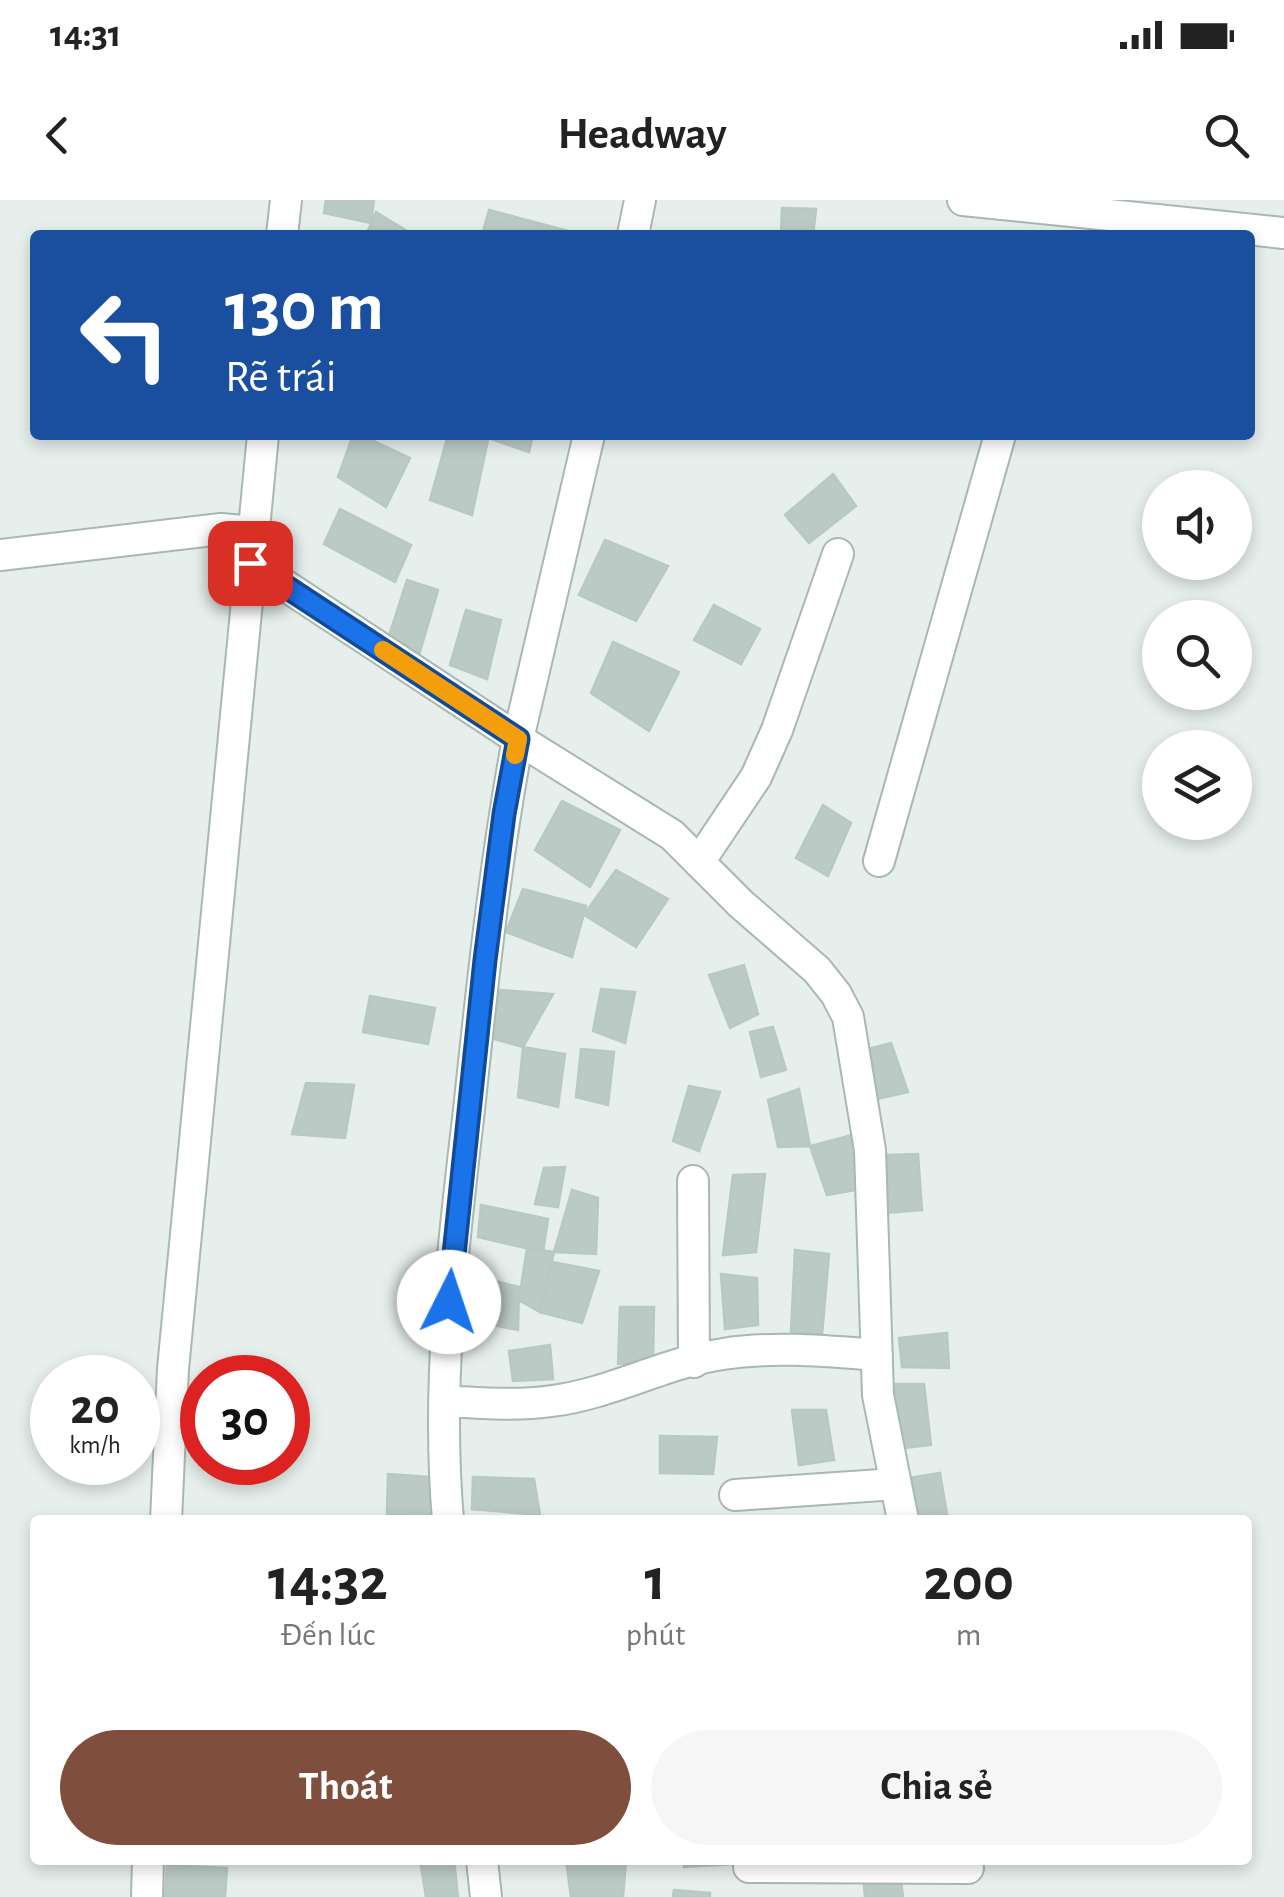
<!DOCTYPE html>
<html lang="vi">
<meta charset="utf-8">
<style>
body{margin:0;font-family:"Alegreya Sans",sans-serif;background:#f6f6f6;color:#222;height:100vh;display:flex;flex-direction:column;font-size:38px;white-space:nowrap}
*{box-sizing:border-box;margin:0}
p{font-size:32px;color:#767676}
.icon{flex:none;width:55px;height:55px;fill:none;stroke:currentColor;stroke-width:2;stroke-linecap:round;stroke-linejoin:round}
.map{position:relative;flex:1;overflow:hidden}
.details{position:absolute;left:30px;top:1315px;width:1222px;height:350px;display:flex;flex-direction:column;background:#fff;border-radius:10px;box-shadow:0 5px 15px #0003}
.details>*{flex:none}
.top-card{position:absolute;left:30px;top:30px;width:1225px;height:210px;border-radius:10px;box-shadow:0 5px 15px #0003;background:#1a4fa0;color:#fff;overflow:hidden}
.tools{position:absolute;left:1142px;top:270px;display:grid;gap:20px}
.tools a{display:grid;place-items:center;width:110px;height:110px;border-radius:50%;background:#fff;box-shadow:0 5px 15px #0003;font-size:50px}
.speed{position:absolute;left:30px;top:1155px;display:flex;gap:20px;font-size:50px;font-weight:700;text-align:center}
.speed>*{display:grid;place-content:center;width:130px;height:130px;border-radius:50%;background:#fff;box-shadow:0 5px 15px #0003;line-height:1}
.speed small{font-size:25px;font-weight:400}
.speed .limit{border:15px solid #d22;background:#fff;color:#111}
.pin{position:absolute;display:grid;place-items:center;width:85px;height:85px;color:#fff;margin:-42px;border-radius:20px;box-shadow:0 5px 15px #0006}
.me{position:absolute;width:110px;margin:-55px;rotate:4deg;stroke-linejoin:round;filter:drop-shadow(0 0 8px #0008)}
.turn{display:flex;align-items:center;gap:35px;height:210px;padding:0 30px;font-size:45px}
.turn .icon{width:130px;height:130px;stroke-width:2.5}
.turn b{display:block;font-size:70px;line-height:85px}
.eta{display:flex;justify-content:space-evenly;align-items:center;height:170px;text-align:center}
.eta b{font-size:60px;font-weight:600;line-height:70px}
.primary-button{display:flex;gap:20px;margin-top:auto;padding:20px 30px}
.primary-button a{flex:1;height:115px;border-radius:60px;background:#804e3d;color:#fff;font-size:40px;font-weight:600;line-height:115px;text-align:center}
.primary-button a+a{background:#f6f6f6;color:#222}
.status{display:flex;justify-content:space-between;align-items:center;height:70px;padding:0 50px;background:#fff;direction:ltr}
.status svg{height:28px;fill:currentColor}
header{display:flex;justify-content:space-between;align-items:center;height:130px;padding:0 30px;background:#fff;font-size:45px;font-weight:600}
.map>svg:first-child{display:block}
.building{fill:#bbcac4;stroke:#b8c9c2;stroke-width:2.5}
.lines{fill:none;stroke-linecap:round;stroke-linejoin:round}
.minor-casing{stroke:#a8b8b2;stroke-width:34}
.minor{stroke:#fff;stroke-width:30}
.route-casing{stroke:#114b97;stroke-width:25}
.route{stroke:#1a73e8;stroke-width:18}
.slow{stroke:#f59e0b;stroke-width:18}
</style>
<div class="status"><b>14:31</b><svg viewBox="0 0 49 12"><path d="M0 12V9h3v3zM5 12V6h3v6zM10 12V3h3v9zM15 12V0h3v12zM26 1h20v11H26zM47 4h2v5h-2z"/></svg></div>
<header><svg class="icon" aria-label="back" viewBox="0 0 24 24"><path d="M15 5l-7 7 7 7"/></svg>Headway<svg class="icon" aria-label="search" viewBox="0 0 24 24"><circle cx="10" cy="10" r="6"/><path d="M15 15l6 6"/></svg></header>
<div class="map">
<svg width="1284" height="1697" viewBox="0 0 1284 1697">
<rect width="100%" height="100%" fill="#e6efeb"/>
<path class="building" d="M326 0H374L371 23 324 13Z
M782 8 816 9 813 35H781Z
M489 10 583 35H482Z
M376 12 412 34 411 35H366Z
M353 235H361L410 258 386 307 338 277Z
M448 235H489L472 315 430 300Z
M489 235H533L529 252 488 238Z
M833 274 856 306 809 343 785 315Z
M340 309 411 345 395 382 324 344Z
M605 340 668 366 636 421 579 395Z
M407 380 438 390 419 455 387 442Z
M714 405 760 429 741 464 694 440Z
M466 410 501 420 487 479 450 465Z
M613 442 679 472 649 531 591 493Z
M562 601 620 630 590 687 535 650Z
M823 605 851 623 828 676 796 658Z
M616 670 668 699 636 747 584 715Z
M523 689 586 706 572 757 506 732Z
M744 765 758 814 730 828 709 775Z
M601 789 635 792 625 843 593 831Z
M500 790 553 794 523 847 487 837Z
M370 796 435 808 428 844 363 832Z
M773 827 786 870 761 877 750 832Z
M891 843 908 892 877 899 865 850Z
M523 847 565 854 558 907 518 897Z
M581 849 614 852 608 905 576 897Z
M306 883 354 885 345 938 292 934Z
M689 886 720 892 699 951 673 941Z
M799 889 810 946 778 947 768 900Z
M856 934 866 988 827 995 810 946Z
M918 954 922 1010 886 1013 888 955Z
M565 967 558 1007 535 1004 544 968Z
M765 974 756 1052 723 1055 733 975Z
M572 990 598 998 596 1054 554 1052Z
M481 1005 548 1019 543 1052 478 1037Z
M527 1048 554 1052 540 1112 519 1100Z
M795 1050 829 1054 822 1135 791 1132Z
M552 1062 599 1071 582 1123 540 1112Z
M467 1074 519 1087 518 1130 468 1120Z
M721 1074 757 1078 758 1125 725 1129Z
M620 1107H654L653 1163 618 1164Z
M947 1133 949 1168 902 1167 899 1138Z
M550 1145 553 1179 513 1181 509 1151Z
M888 1184H924L931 1245 895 1249Z
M792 1210H826L834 1260 799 1265Z
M660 1236 717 1237 713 1274 660 1273Z
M940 1273 948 1320H913L903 1279Z
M388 1274 442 1278V1319L387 1314Z
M473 1277 534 1279 540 1315 472 1309Z
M420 1660H454L458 1697H426Z
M566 1660H626L623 1697H571Z
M683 1660H733V1664L684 1667Z
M167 1665 227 1668 225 1697H165Z
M901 1681 903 1697H865L864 1685Z
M674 1690 710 1693V1697H673Z"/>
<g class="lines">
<defs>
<path id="minor" d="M963 0 1284 33
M282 35 286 0
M633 35 640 0
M0 355 221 329 254 332
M251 363 518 539 589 235
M879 661 1000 235
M699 662 756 577 777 530 838 354
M693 981 694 1162
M444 1201C479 1203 516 1206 552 1201 610 1194 666 1162 723 1154 774 1146 825 1151 877 1155
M735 1295 896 1284
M166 1320 173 1169 263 235
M448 1320C436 1183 453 1046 469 910 482 786 495 662 518 539L672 635 741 704 817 770 836 794 848 817 870 950 878 1195 903 1320
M482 1660 486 1697
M749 1667 968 1668
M147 1697 148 1660"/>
</defs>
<use href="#minor" class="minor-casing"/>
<use href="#minor" class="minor"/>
</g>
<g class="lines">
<defs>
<path id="route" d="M250 363 518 539 504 614 485 760 449 1102"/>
</defs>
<use href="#route" class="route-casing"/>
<use href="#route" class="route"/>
<path class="slow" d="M383 450 518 539 515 555"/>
</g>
</svg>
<div class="tools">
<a><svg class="icon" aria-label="sound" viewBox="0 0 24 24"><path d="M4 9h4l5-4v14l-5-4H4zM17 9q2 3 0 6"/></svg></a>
<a><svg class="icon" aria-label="search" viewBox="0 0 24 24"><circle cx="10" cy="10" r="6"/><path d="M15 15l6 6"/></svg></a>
<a><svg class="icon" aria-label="layers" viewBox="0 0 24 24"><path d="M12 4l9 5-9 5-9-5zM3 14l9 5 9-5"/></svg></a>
</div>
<div class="speed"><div>20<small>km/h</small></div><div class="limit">30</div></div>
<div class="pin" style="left:250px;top:363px;background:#d93025"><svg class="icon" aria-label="arrive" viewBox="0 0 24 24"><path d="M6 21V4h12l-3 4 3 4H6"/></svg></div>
<svg class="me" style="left:449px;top:1102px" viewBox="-20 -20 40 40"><circle r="19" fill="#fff"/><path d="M0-13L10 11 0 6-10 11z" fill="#1a73e8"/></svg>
<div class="top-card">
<div class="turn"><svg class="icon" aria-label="left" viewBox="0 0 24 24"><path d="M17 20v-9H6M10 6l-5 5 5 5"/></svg><div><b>130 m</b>Rẽ trái</div></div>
</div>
<section class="details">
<div class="eta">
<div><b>14:32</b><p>Đến lúc</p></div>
<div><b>1</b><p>phút</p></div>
<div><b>200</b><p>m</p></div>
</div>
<div class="primary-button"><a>Thoát</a><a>Chia sẻ</a></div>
</section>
</div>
